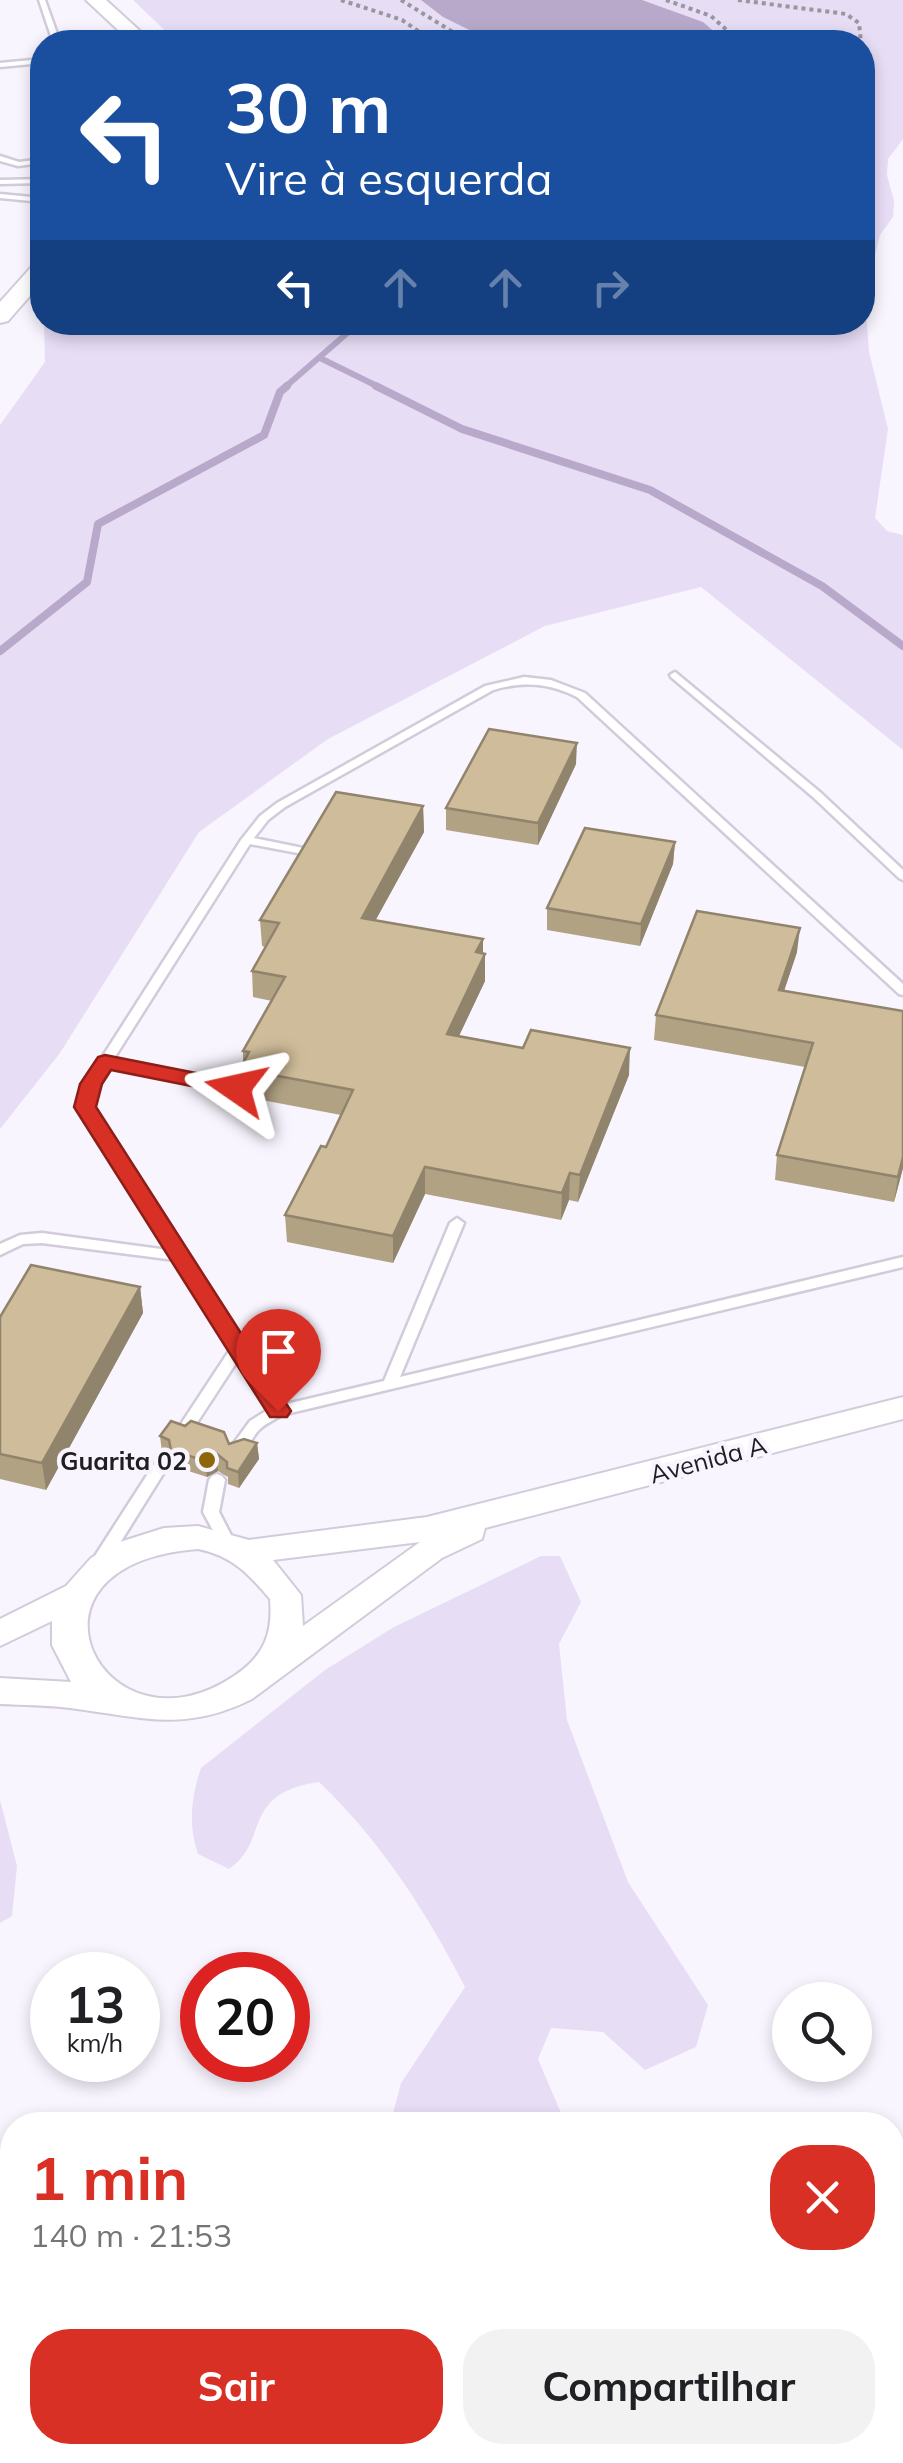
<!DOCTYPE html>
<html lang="pt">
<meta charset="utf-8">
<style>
body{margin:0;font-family:Mulish,sans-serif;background:#f2f2f2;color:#202124;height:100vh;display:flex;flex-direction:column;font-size:38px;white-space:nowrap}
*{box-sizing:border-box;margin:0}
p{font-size:32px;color:#757577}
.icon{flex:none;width:55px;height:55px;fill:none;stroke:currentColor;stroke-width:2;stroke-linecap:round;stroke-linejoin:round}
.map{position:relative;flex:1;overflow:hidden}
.side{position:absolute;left:0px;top:2112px;width:905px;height:352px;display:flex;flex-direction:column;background:#fff;border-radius:40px 40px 0 0;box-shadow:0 5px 15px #0003}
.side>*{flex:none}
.top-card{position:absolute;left:30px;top:30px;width:845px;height:305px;border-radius:40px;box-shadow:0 5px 15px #0003;background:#1a4fa0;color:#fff;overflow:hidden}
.controls{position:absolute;left:772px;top:1982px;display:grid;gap:20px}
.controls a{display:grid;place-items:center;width:100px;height:100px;border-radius:50%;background:#fff;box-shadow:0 5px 15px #0003;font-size:50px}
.speed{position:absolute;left:30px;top:1952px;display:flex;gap:20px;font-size:50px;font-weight:700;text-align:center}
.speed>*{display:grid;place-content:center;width:130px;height:130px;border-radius:50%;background:#fff;box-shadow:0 5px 15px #0003;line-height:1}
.speed small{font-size:25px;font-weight:400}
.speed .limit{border:15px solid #d22;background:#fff;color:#111}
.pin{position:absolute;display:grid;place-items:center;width:85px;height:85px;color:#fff;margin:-102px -42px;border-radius:50% 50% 50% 0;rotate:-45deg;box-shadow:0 0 10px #0007}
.pin .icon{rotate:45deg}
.me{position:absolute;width:110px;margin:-55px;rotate:281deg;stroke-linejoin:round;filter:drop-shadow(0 0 8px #0008)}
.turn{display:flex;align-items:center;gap:35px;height:210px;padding:0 30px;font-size:45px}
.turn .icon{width:130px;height:130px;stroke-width:2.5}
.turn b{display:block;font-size:70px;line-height:85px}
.lanes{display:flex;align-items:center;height:95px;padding:0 30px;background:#0003;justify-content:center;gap:50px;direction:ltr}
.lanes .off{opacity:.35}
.round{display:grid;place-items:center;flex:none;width:105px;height:105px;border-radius:40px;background:#f2f2f2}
.overview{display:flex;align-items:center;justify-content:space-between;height:170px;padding:0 30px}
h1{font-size:60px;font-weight:700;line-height:75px;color:#d93025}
.primary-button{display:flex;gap:20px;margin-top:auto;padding:20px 30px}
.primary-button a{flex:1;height:115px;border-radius:40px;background:#d93025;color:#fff;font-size:40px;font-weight:700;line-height:115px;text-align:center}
.primary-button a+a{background:#f2f2f2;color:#202124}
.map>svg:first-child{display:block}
.green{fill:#e7ddf5}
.water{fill:#b8a9cb}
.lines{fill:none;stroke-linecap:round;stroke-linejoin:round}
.stream-far1{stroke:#b8a9cb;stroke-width:6}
.stream{stroke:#b8a9cb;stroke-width:8}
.lane-casing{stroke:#d2cbda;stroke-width:5}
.street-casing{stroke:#d2cbda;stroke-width:4}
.secondary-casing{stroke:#d2cbda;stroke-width:4}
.path{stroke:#9a969f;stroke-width:4;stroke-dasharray:4 4;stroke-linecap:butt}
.lane{fill:#fff;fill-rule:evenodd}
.street{fill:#fff;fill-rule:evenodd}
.secondary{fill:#fff;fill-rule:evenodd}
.wall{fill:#b2a284}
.shaded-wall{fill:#91846c}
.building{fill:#cfbc9a;stroke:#91846c;stroke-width:2.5}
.route{fill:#d93025;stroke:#8d1f18;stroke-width:2.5}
.poi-dot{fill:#8d6609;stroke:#f9f5ff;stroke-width:4}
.labels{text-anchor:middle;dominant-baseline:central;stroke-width:9;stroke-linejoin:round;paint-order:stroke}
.street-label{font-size:25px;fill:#201d23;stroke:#f9f5ff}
.poi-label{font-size:25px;font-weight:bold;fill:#201d23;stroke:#f9f5ff;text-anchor:end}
</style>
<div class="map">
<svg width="903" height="2463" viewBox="0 0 903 2463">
<rect width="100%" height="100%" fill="#f9f5ff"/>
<path class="green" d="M133 0H903V139L888 159 887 175 894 201 893 217 880 235 865 296 869 352 888 429 875 518 887 531 903 535V750L701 587 545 626 328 739 199 832 60 1053 0 1129V425L45 362 44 323 862 322V42H177Z
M541 1556H560L581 1602 559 1644 567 1720 628 1882 708 2005 696 2047 645 2070 603 2032 551 2028 538 2059 566 2125H390L401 2083 465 1987C427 1913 380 1840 319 1782 239 1794 271 1840 229 1869L198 1854C188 1825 191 1797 201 1768L325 1670 394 1627Z
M0 1800 17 1866 12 1916 0 1923Z"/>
<path class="water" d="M421 0H642L703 22 726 42H494L443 17Z"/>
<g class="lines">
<path class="stream-far1" d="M320 358 381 388
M284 388 360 322"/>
<path class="stream" d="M376 386 462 429 650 490 822 586 903 646
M0 651 87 582 98 524 264 435 280 392 287 386"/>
<defs>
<path id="lane" d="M39 0H45L60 42H53Z
M42 59V63L0 67V63Z
M0 156 19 162 42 159V163L18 166 0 161Z
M42 179V183L0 184V180Z
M0 194 42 198V202L0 198Z
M675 672 821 793 903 870V880L899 878 813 797 671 677 670 675Z
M524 677 551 680 585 693 903 984V995L899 994 577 697C549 683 523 681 493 690L285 807 268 820 254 838 308 849 314 852 308 855 250 844 113 1060 236 1084 242 1088 236 1092 108 1067 97 1084 92 1107 184 1252 187 1253 188 1258 282 1405 384 1381 450 1223 457 1218 464 1223 400 1377 903 1257V1267L282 1415C276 1419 266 1423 260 1429 248 1440 249 1456 231 1455L229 1451 231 1447 250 1421 269 1409 238 1360 187 1438H177L175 1434 177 1430 231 1348 175 1260 42 1243 23 1244 0 1255V1244L20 1235 42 1233 168 1250 78 1107 85 1084 241 840 260 816 277 803 485 686Z
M163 1456 168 1458 171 1462 168 1466 105 1567 99 1569 93 1567 91 1563 93 1559 158 1458Z
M217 1474 222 1476 225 1480 219 1512 235 1543 232 1547H222L203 1512 209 1480 212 1476Z"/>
<path id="street" d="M903 1397V1419L485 1528 482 1539 442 1558 252 1699C184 1733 141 1717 70 1708 47 1705 23 1705 0 1704V1678L71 1682 52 1645V1621L0 1646V1619L66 1586 91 1558 120 1542 164 1528 198 1526 249 1540 427 1517ZM420 1542 303 1626 301 1595 273 1560ZM198 1549C232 1556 248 1573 270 1599 273 1634 264 1656 234 1676 104 1764 0 1564 198 1549Z"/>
<path id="secondary" d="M86 0H106L152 42H131Z
M42 262V282L8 321 0 323V302L34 264Z"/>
</defs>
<use href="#lane" class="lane-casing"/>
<use href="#street" class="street-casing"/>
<use href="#secondary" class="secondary-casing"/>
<path class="path" d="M341 0 402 20 434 42
M401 0 469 42
M666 0 711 16 740 42
M738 0 846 14 859 23 861 42"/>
<use href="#lane" class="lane"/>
<use href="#street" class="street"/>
<use href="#secondary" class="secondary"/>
</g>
<path class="wall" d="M576 764 538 845 446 830V808Z
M423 806 424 832 375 921 483 954 485 981 459 1036 629 1075 578 1202 569 1200 561 1220 425 1194 393 1263 287 1242 285 1215 326 1147 341 1115 241 1096 240 1069 243 1063V1051L272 1001 253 997 252 971 265 947 262 946 260 920Z
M675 842 673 864 640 946 547 930V908Z
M797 952 784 991 903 1011V1168L894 1202 775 1180 777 1155 805 1067 654 1040 656 1015Z
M140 1287 143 1313 46 1490 0 1479V1317Z
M185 1426 229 1444 257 1443 259 1459 239 1488 228 1484V1477L218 1471 207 1477 173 1466 171 1456 162 1453 160 1436Z"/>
<path class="shaded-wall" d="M577 743 576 764 538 845V823Z
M423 806 424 832 362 945V918Z
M675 842 673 864 640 946 641 924Z
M800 928 797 952 776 1015 779 990Z
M483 939V960L485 954V981L447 1061V1034L476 952Z
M630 1048 629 1075 578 1202 580 1175Z
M903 1157V1168L894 1202 898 1177Z
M425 1167V1194L393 1263V1236Z
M570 1173 569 1200 561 1220 562 1193Z
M140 1287 143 1313 46 1490 42 1463Z
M257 1443 259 1459 239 1488 238 1472Z
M217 1454 218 1471 207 1477 205 1461Z"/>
<path class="building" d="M489 729 577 743 538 823 446 808Z
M336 792 423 806 362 918 483 939 476 952 485 954 447 1034 523 1048 531 1030 630 1048 580 1175 570 1173 562 1193 425 1167 393 1236 285 1215 321 1146 326 1147 353 1090 240 1069 249 1052 243 1051 285 977 252 971 279 923 260 920Z
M585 828 675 842 641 924 547 908Z
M697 911 800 928 779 990 903 1011V1157L898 1177 777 1155 813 1043 656 1015Z
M31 1265 140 1287 42 1463 0 1454V1317Z
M171 1421 185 1426 191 1421 224 1432 229 1444 244 1439 257 1443 238 1472 227 1468V1462L217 1454 205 1461 171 1450 169 1440 160 1436Z"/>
<path class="route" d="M105 1055 236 1081 247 1088 236 1095 111 1070 102 1084 96 1107 287 1405 291 1411 287 1417H270L74 1107 80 1084 98 1057Z"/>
<circle class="poi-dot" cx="207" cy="1460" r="10"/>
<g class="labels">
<g class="street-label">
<text transform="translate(708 1459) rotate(-15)">Avenida A</text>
</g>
<g class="poi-label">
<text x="187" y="1460">Guarita 02</text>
</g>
</g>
</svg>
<div class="controls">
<a><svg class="icon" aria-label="search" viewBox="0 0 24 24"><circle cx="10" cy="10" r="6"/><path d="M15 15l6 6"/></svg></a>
</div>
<div class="speed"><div>13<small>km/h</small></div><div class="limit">20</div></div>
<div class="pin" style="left:278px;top:1411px;background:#d93025"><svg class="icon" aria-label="arrive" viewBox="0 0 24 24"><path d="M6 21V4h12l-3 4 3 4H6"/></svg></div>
<svg class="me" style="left:236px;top:1088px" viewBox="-20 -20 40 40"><path d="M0-17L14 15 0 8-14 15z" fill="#d93025" stroke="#fff" stroke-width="4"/></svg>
<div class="top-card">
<div class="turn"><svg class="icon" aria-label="left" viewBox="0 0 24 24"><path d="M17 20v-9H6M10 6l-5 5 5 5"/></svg><div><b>30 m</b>Vire à esquerda</div></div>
<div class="lanes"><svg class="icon" aria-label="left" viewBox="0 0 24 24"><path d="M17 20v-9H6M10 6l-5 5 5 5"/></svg><svg class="icon off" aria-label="ahead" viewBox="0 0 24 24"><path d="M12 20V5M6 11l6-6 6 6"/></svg><svg class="icon off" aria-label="ahead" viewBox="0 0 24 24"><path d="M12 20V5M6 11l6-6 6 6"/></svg><svg class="icon off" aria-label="right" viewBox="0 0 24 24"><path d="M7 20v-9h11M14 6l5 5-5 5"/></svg></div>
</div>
<section class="side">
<div class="overview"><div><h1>1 min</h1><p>140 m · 21:53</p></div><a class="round" style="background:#d93025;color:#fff"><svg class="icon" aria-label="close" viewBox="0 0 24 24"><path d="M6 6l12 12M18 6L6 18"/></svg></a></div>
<div class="primary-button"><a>Sair</a><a>Compartilhar</a></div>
</section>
</div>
